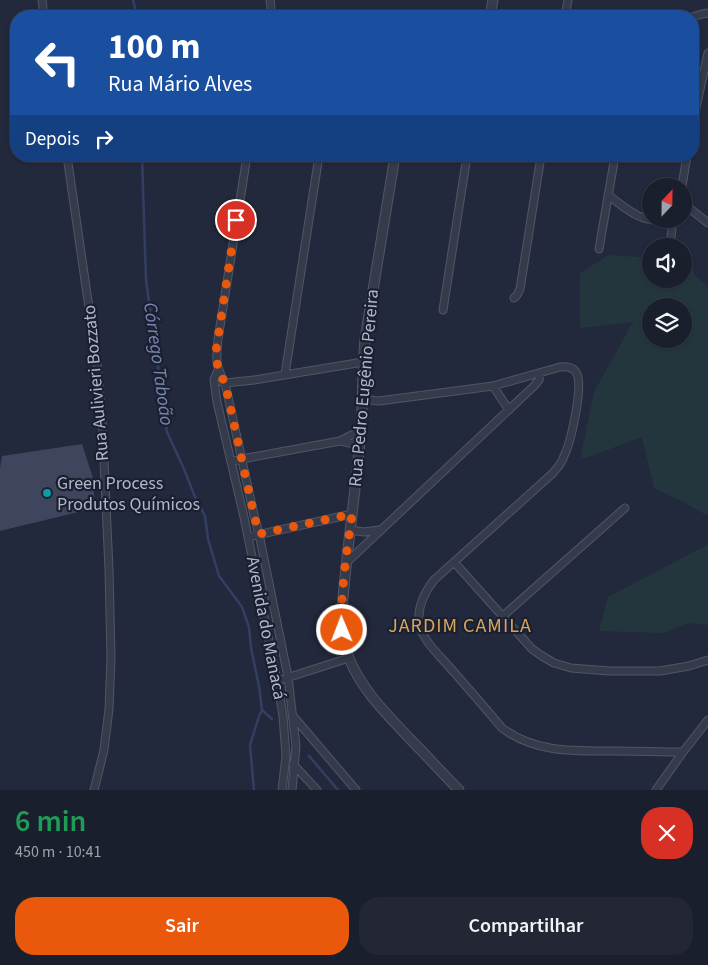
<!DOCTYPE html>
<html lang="pt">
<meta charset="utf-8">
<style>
body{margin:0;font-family:"Source Sans 3",sans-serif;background:#232735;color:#f1f3f6;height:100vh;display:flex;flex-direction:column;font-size:19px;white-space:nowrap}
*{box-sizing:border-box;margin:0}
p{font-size:16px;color:#9fa2aa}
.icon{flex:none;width:28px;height:28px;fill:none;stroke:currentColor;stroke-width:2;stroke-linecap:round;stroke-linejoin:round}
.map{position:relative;height:790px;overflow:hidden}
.side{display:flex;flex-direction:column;background:#1a1f2d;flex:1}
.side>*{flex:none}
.guide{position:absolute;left:10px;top:10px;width:689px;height:152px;border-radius:20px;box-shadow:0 1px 4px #0004,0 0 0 1px #383d49;background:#1a4fa0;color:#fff;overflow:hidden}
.needle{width:32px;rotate:22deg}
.fabs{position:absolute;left:642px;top:178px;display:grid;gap:10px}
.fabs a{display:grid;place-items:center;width:50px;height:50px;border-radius:50%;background:#1a1f2d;box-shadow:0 1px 4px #0004,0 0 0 1px #383d49;font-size:25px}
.pin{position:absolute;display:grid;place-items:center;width:42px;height:42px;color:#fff;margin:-21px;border:2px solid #fff;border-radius:50%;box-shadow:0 1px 5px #0007}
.me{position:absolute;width:55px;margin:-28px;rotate:359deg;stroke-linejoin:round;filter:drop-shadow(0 0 4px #0008)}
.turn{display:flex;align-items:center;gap:18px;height:105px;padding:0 15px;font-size:22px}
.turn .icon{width:65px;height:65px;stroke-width:2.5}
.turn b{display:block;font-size:35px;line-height:42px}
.then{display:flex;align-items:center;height:48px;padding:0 15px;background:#0003;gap:10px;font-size:19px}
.round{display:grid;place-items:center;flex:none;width:52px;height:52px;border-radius:20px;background:#232735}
.headline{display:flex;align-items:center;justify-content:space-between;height:85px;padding:0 15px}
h1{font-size:30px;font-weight:600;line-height:38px;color:#1e9e55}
.cta{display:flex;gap:10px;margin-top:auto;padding:10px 15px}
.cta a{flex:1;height:58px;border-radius:20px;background:#ea580c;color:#fff;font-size:20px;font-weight:600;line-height:58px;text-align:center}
.cta a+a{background:#232735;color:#f1f3f6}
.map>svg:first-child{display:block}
.green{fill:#24363d;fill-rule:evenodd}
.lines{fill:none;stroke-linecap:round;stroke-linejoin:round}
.stream{stroke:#333f62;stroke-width:2.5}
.building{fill:#3e455c}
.minor-casing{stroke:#515667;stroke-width:9}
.tertiary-casing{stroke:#515667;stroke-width:11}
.minor{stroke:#363b4c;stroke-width:7}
.tertiary{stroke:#363b4c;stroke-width:9}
.route{stroke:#ea580c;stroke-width:9;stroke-dasharray:0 16.2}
.culture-dot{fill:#0f9aa8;stroke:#1b2031;stroke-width:2}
.labels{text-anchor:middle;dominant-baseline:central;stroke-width:4.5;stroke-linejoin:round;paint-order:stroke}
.street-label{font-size:18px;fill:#b1b6c8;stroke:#1b2031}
.poi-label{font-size:18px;fill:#b1b6c8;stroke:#1b2031;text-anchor:start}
.water-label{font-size:19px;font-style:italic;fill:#7887b1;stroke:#1b2031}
.quarter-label{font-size:20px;letter-spacing:1px;fill:#d7a65d;stroke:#1b2031}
</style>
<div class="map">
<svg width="708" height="790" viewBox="0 0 708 790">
<rect width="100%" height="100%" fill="#22293c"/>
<path class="green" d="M609 255 651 258V279H684V261L691 262 695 276 708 287V516L685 503 654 488 642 437 580 460 594 392 633 322 580 328V273ZM651 306H684V339H651Z
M708 542V625L687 623 664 633 599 631 608 597 707 545Z"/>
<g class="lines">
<path class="stream" d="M133 0 137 16
M142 156 146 280 167 432 184 469 195 497 205 516 208 539 219 576 242 607 249 627 251 648 259 686 262 710 259 716 250 745 254 790
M262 710 272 719
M309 756 338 790"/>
</g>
<path class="building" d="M82 444 93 478 95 508 0 531V468L2 456Z"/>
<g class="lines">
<defs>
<path id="minor" d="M42 0 44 16
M270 0 271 7 270 16
M565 16 568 0
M692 17 702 14 708 13
M692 126 708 53
M67 156 97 363 102 418 109 569 111 658 109 709 104 750 94 790
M247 156 218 339C216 359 215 365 225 383L254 515 259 534 288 677 296 746 292 790
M682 186 687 156
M608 195C624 207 643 225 665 219
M684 204 708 223
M670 246 673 219
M599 249 615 156
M514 298 517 295 520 289 541 156
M443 310 467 156
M218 370 214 380 217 402 244 517 278 685 283 716 286 756 282 790
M285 374 319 156
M222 382 225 383 254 380 363 362
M493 386 509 410
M363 399 379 401 493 386 560 367C567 366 574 367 577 374 583 388 571 442 564 456 562 463 558 467 553 473L434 580C424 593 416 610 420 627 425 643 441 657 452 670 469 689 485 708 502 728 535 753 574 751 614 751 637 751 660 752 683 752
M340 441 359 445
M231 461 340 441 361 430
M350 530 364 532 379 530
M248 537 352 514
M454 562 532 649 542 656 554 663 571 668 609 671H660L689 666 708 660
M346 563 534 386 539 380 540 373
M503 616 625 508
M277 681 349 658
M293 716 356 790
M293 764 317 790
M656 790 683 752 708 720"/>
<path id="tertiary" d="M490 16 493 0
M395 156 365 339C362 370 363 400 361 431 356 487 348 542 343 598 341 618 342 639 349 658 362 691 388 715 411 740 427 756 443 774 459 790"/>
</defs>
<use href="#minor" class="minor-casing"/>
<use href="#tertiary" class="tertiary-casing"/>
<use href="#minor" class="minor"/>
<use href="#tertiary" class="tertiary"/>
</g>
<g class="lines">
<path class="route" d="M236 220 216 351 218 370 225 383 254 515 259 534 352 514C347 552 340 592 342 630"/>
</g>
<circle class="culture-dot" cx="47" cy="493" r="5"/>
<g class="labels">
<g class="street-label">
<text transform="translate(96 383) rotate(-95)">Rua Aulivieri Bozzato</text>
<text transform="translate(364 388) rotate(-85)">Rua Pedro Eugênio Pereira</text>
<text transform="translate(266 628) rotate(79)">Avenida do Manacá</text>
</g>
<g class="poi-label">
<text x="57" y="483">Green Process<tspan x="57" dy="21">Produtos Químicos</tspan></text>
</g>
<g class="water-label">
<text transform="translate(158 364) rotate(82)">Córrego Taboão</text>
</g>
<g class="quarter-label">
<text x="460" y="626">JARDIM CAMILA</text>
</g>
</g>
</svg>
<div class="fabs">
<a><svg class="needle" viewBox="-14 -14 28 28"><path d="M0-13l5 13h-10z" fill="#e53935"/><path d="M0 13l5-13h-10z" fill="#9fa2aa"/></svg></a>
<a><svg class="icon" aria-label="sound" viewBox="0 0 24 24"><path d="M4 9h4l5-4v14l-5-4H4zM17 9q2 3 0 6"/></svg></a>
<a><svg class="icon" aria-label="layers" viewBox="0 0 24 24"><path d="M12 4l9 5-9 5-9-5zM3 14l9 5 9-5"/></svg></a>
</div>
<div class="pin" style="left:236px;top:220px;background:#d93025"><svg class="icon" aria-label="arrive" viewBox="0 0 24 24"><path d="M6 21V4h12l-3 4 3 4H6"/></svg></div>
<svg class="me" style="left:342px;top:630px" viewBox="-20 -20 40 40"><circle r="17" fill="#ea580c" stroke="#fff" stroke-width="3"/><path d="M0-11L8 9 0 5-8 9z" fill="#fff"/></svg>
<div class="guide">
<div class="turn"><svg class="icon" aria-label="left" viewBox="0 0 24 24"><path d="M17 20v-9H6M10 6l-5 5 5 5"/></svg><div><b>100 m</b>Rua Mário Alves</div></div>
<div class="then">Depois<svg class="icon" aria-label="right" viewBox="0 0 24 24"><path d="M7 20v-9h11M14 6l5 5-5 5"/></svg></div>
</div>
</div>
<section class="side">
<div class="headline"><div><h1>6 min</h1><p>450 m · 10:41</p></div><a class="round" style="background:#d93025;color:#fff"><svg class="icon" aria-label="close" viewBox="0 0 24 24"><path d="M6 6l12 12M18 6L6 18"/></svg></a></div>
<div class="cta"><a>Sair</a><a>Compartilhar</a></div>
</section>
